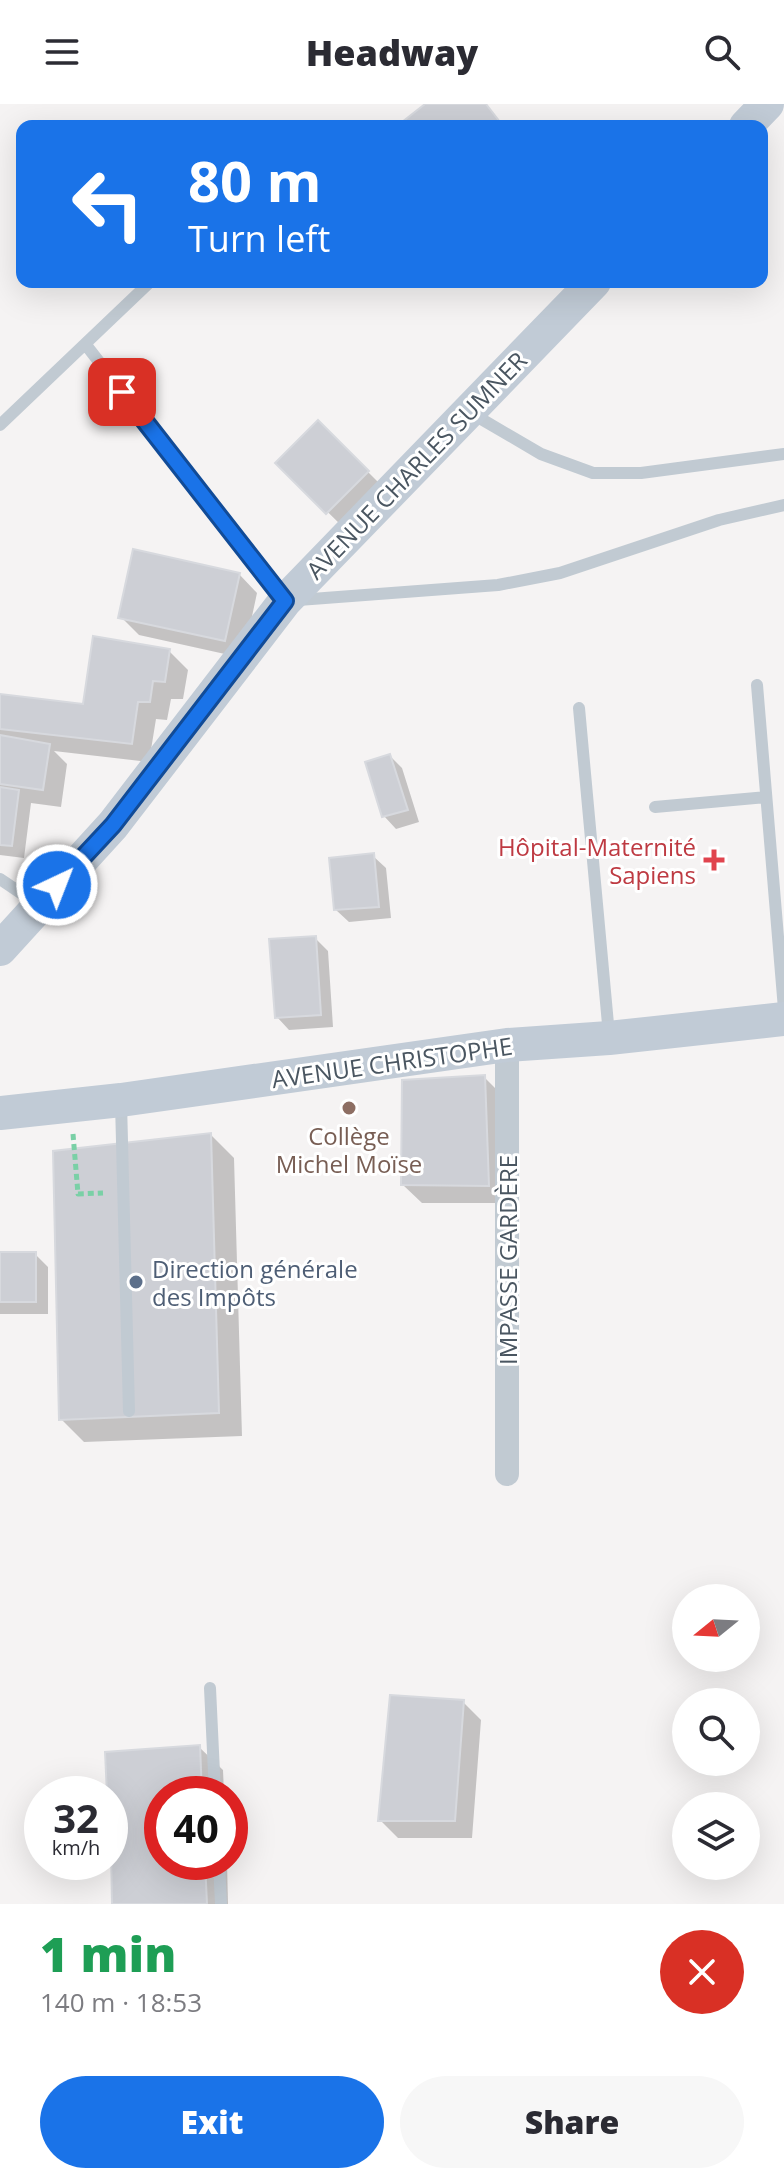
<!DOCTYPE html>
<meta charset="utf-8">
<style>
body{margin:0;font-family:"Open Sans",sans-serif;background:#f7f7f7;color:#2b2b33;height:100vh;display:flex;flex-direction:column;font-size:30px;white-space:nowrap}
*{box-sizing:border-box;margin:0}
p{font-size:26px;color:#7c7c81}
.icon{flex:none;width:44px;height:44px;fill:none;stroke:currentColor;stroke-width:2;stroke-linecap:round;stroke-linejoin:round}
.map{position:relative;height:1800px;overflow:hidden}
.details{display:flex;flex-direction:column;background:#fff;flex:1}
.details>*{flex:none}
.banner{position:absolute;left:16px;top:16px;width:752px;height:168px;border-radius:16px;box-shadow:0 8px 32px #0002;background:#1a73e8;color:#fff;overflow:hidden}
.needle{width:52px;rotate:252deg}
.tools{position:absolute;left:672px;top:1480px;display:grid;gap:16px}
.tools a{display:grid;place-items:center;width:88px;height:88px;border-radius:50%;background:#fff;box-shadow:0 8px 32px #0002;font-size:40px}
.speed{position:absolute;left:24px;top:1672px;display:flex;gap:16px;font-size:40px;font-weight:700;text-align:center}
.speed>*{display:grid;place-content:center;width:104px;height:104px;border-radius:50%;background:#fff;box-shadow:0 8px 32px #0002;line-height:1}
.speed small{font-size:20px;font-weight:400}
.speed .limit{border:12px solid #d22;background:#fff;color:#111}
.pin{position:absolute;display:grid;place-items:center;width:68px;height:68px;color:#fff;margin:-34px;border-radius:16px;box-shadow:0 4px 12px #0006}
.me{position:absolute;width:88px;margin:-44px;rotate:43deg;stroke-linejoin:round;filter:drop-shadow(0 0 6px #0008)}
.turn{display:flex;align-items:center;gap:28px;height:168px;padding:0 40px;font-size:36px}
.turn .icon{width:104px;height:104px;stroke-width:2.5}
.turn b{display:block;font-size:56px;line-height:68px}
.round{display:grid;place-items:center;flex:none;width:84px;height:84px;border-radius:42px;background:#f7f7f7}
.overview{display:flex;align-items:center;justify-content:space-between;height:136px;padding:0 40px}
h1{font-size:48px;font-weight:800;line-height:60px;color:#1e9e55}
.button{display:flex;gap:16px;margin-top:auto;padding:16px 40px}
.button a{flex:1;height:92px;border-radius:48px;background:#1a73e8;color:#fff;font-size:32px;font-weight:800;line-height:92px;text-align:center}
.button a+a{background:#f7f7f7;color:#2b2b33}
header{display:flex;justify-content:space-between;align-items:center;height:104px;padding:0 40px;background:#fff;font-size:36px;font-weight:800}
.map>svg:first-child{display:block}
.shadow{fill:#0003}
.building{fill:#cdcfd5;stroke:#d7d9de;stroke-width:2}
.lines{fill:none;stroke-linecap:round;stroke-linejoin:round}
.path{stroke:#7ad0a6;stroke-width:5;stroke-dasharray:6 4;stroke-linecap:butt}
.lane{stroke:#c1cad2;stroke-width:12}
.street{stroke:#c1cad2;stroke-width:24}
.secondary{stroke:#c1cbd6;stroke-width:34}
.route-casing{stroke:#114b97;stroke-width:20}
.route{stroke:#1a73e8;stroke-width:14}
.health-dot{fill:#e0444e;stroke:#fff;stroke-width:3}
.education-dot{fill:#8d6e63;stroke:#fff;stroke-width:3}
.service-dot{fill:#5c6f8a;stroke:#fff;stroke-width:3}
.labels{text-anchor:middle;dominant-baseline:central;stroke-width:6;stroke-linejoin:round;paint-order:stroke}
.street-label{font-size:24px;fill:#4a5661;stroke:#fff}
.health-label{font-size:24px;fill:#be3a42;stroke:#fff;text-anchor:end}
.education-label{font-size:24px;fill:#785e54;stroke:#fff}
.service-label{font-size:24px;fill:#4e5e75;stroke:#fff;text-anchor:start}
</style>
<header><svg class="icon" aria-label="menu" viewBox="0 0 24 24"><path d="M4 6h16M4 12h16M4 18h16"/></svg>Headway<svg class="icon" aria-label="search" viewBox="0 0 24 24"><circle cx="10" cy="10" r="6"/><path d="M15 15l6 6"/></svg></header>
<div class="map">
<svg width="784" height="1800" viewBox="0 0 784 1800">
<rect width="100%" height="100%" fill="#f5f3f3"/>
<path class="shadow" d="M318 318 386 386 346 426 278 359Z
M239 470 257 489 243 554 139 531 121 513Z
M169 547 188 566 183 595H171L167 616 156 615 149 658 54 647 67 660 61 703 31 699 24 754 0 751V592L84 602Z
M390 652 402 664 419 718 396 725 384 712Z
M373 752 386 764 391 814 349 818 336 806Z
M315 834 328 847 333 923 289 926 277 913Z
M484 973 502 991 506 1099H422L403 1081Z
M211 1031 234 1054 242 1332 84 1338 61 1315Z
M0 1150H35L48 1163V1210H0Z
M463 1598 481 1616 472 1734H398L380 1716Z
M199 1643 223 1666 224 1690H162V1758H227L228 1800H114L109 1690Z"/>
<path class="building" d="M425 0H486L503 22H397Z
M318 316 369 367 326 410 275 359Z
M133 445 240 469 225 537 118 514Z
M93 532 170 545 165 578 153 577 150 598H138L132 640 0 625V590L83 600Z
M0 631 50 640 43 686 0 680Z
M390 650 408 706 382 713 365 658Z
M0 683 19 686 12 742 0 741Z
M374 749 379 803 334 806 329 754Z
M316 832 321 911 275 914 269 835Z
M485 971 489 1082 401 1081 402 976Z
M211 1029 219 1309 59 1316 53 1047Z
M0 1148H36V1198H0Z
M390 1591 464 1596 455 1717H378Z
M200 1641 202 1690H162V1758H205L207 1800H112L110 1690H107L105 1648Z"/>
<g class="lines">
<path class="path" d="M73 1030 78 1090 103 1089"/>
<path class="lane" d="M86 241 285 497 498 481 560 469 719 416 784 401
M471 309 541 350 593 369H641L784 350
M0 321 150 178
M757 581 784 905
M579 604 609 931
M655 703 766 693
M0 775 37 800
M121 999 129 1307
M210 1584 215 1690
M219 1758 221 1800"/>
<path class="street" d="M507 941V1370"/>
<path class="secondary" d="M746 22 767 0
M0 845 113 721 285 497 594 178
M0 1009 121 996 507 941 609 934 784 915"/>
</g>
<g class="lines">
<defs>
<path id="route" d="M57 781 113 721 285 497 122 288"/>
</defs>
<use href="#route" class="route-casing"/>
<use href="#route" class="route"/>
</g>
<path class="health-dot" d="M710 744h8v8h8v8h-8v8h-8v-8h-8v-8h8z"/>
<circle class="education-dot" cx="349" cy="1004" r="8"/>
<circle class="service-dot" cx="136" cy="1178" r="8"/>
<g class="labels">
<g class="street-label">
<text transform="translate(416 361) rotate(-46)">AVENUE CHARLES SUMNER</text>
<text transform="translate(392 958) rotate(-8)">AVENUE CHRISTOPHE</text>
<text transform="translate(507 1156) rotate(-90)">IMPASSE GARDÈRE</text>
</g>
<g class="health-label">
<text x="696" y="742">Hôpital-Maternité<tspan x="696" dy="28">Sapiens</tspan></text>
</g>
<g class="education-label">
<text x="349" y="1031">Collège<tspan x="349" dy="28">Michel Moïse</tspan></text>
</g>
<g class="service-label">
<text x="152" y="1164">Direction générale<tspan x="152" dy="28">des Impôts</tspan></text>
</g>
</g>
</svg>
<div class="tools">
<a><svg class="needle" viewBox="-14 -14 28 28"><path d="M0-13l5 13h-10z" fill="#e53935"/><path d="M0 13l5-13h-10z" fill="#7c7c81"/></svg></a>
<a><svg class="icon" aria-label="search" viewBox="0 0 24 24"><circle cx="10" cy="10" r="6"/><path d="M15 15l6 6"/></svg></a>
<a><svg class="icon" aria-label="layers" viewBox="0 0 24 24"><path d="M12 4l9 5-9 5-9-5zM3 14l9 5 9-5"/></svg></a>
</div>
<div class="speed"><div>32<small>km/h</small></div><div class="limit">40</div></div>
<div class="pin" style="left:122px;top:288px;background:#d93025"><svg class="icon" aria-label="arrive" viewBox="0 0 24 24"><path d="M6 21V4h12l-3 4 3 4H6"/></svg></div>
<svg class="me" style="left:57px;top:781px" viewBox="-20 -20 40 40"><circle r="17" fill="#1a73e8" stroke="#fff" stroke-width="3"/><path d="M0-11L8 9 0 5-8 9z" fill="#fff"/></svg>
<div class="banner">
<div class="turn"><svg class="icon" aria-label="left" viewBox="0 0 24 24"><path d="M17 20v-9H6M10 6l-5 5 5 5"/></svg><div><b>80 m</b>Turn left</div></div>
</div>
</div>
<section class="details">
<div class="overview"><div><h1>1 min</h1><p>140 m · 18:53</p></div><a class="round" style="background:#d93025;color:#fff"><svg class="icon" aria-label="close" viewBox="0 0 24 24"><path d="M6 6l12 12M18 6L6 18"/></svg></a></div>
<div class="button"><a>Exit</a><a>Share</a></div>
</section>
